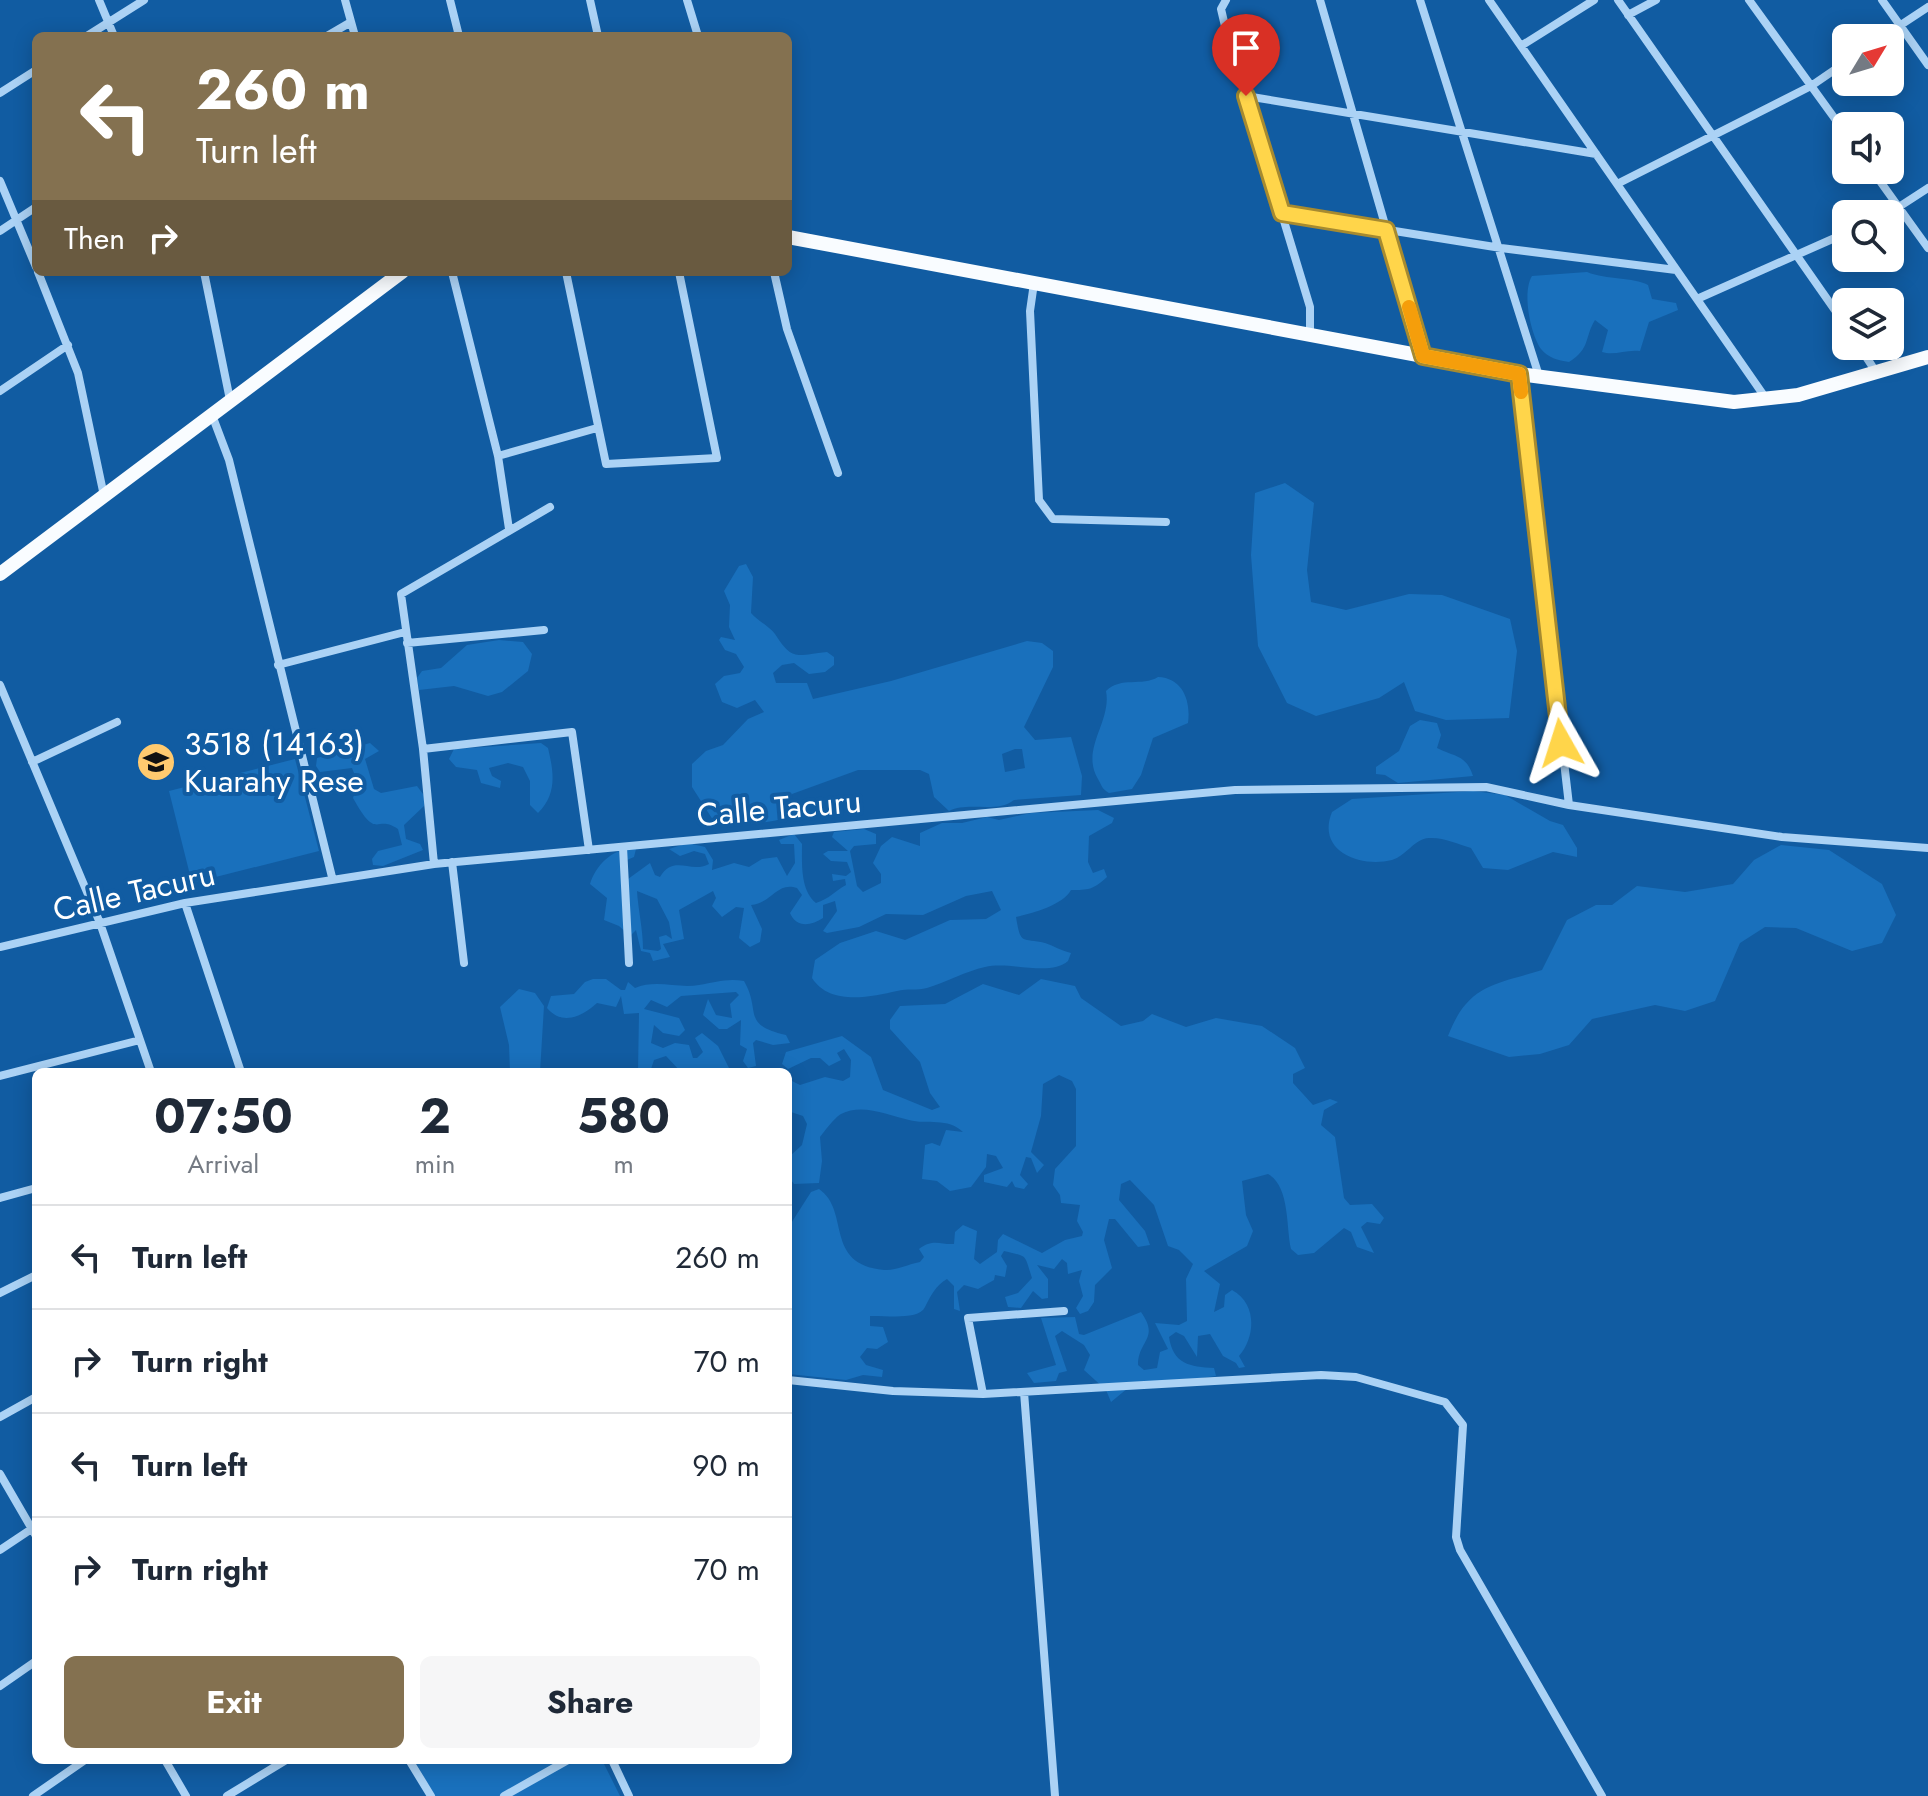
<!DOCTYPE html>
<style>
body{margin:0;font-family:Jost,sans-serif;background:#f6f6f7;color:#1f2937;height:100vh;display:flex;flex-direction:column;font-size:30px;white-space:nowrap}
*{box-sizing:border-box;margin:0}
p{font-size:26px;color:#747a83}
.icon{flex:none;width:44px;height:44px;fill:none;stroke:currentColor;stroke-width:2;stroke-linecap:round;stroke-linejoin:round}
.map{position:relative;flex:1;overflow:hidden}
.drawer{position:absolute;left:32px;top:1068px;width:760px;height:696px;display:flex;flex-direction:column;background:#fff;border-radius:12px;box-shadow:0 4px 20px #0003}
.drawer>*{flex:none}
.banner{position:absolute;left:32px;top:32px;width:760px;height:244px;border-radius:12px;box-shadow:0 4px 20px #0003;background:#847150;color:#fff;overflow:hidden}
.needle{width:52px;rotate:52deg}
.buttons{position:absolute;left:1832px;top:24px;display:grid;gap:16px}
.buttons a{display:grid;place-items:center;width:72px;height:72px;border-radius:12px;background:#fff;box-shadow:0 4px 20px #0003;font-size:40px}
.pin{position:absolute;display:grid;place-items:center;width:68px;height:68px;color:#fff;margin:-82px -34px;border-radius:50% 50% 50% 0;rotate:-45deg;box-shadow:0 0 8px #0007}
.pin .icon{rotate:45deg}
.me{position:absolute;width:88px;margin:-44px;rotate:354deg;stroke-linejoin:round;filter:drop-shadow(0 0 6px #0008)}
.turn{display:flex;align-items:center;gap:28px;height:168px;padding:0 32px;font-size:36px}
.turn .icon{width:104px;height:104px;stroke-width:2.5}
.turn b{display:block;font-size:56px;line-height:68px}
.then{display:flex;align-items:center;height:76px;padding:0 32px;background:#0003;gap:16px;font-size:30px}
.eta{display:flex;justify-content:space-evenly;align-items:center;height:136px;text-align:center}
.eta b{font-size:48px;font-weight:700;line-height:56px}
.primary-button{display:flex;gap:16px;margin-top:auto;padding:16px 32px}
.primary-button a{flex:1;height:92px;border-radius:12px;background:#847150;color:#fff;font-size:32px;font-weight:700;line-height:92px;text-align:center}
.primary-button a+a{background:#f6f6f7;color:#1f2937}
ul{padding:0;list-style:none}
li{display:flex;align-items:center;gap:24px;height:104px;padding:0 32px;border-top:2px solid #e0e1e3}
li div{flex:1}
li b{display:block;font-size:30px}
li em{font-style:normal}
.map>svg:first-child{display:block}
.green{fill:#1970bc;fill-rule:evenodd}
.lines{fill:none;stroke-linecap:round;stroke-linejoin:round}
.street{stroke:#abd2f5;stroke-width:8}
.primary{stroke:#f9fcff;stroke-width:14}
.route-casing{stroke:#a68a30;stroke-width:20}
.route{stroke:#ffd54a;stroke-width:14}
.slow{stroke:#f59e0b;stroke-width:14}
.labels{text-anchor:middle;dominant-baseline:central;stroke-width:8;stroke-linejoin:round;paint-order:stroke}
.poi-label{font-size:32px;fill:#fff;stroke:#115ca2;text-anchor:start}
.street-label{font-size:32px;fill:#fff;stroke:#115ca2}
</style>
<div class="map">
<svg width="1928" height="1796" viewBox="0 0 1928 1796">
<rect width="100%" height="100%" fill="#115ca2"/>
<path class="green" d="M1587 272C1607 280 1633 277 1648 285L1652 299 1676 303 1678 310 1649 322 1640 351C1626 349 1615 356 1602 352L1608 330 1595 320C1584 338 1591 348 1569 362 1558 360 1548 358 1541 349 1530 333 1522 292 1532 276Z
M1285 483 1314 503 1307 570 1311 602 1346 610 1409 594 1442 595 1510 619 1517 651 1509 718 1446 720 1415 711 1404 682 1379 698 1316 716 1287 703 1258 646 1251 555 1255 493Z
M746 564 753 577 751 613C758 621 770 627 775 634 793 662 796 655 827 652L834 657V665L825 672 809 674 794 663 782 665 773 673 776 683H807L813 699 891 681 1027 641 1042 643 1053 651V667L1024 727 1035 740 1071 737 1082 776 1081 795 1014 800C996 814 969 801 949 811L934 797 929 774 920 770H858L792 794 791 815C779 824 728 826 713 820L692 787V764L706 751 723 745 748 719 764 712 755 700 737 708 722 702 715 684 724 676 740 673 744 667 736 654 725 650 719 640 721 637 735 640 729 627 730 605 724 591 739 566ZM1015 749H1022L1025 768 1005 772 1002 754Z
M499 640 523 642 532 654 528 671 502 692 488 696 454 686 419 690 417 678 422 671 441 668 467 645Z
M1158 677C1183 678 1191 701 1188 723L1153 738 1141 775 1132 789 1109 793C1102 789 1102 786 1098 779 1080 749 1112 722 1106 691 1121 676 1142 687 1158 677Z
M1420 720 1437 723 1441 735 1437 748C1454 757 1466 754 1473 776L1398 783 1385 775 1376 774V767L1399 751 1410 726Z
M370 743 379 751 365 759 374 789 381 793 417 786 426 798 424 806 404 825 406 839 420 844 423 850 383 866 373 865 372 859 378 851 402 845 398 829C375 813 378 843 353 798L358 783 352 768 320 772 316 766 317 758Z
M541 743 548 748C554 773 557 794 538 813L530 805V781L523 767 508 763 489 768 492 776 501 781 500 788 481 783 477 770 456 767 449 759 454 749Z
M295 759 319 851 192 883 169 791Z
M1473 791 1505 795 1550 821 1563 825 1577 848V857L1553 852 1508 870 1483 868 1471 848C1458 844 1443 837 1429 838 1414 839 1406 856 1392 860 1360 868 1316 851 1332 812L1352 799Z
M1098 810 1114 818 1112 823 1089 836 1088 862 1093 873 1104 869 1107 877C1093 890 1088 890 1071 890 1063 905 1033 913 1016 917 1021 947 1022 937 1045 943 1054 946 1062 951 1071 953L1068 961C1050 977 1011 961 985 967 966 971 947 982 927 988 917 991 907 988 897 991 870 997 830 1006 812 978L815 960 840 943 876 931 905 940 950 920 986 919 1001 910 992 891 966 896 923 915 886 914 859 927 827 933 823 931 837 911 835 901 823 905V918C811 926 796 928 790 913L802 895 797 888C777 881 772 903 751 905L762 929 760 942 750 947 739 938 744 908 736 907 722 917 712 906 716 898 713 891 679 910 684 939 663 944 670 957 653 961 650 953 641 951 636 930 630 936 619 926 604 920 607 898 590 884C596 864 615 846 636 849L634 857 627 860 628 879 650 863 655 875 660 877C674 854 690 874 709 864L705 854 694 851 680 856 669 849 688 843 705 847 713 860 712 870 734 863 749 867 762 859 777 857 787 876 795 863 794 844H781L779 840 794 834 802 844C802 863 800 890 816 903 829 899 835 891 846 885L845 879 833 881 832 874 846 876 851 872 847 862 831 861 823 854 828 851H848L832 837 834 832 864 829 876 834V844L854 846 850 851 857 886 863 892 881 883V874L873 863 881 846 892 837 920 846V833L942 823H962L987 817 999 820 1031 813ZM637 891 657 899 669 922 672 939 666 935 659 937 661 949 658 951 643 949C643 929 638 909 637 891Z
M1781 845 1829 850 1882 884 1896 915 1882 943 1852 951 1796 928 1765 927 1740 943 1715 1001 1685 1011 1655 1005 1592 1019 1569 1045 1540 1054 1509 1057 1448 1036C1468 984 1494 985 1542 970L1567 920 1596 905H1612L1637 886 1685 892 1733 884 1754 860Z
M593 979H606L621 990H625L628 982 635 988C657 979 678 989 699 985 716 982 728 978 744 981 762 1012 740 1024 786 1035L790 1043 773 1045 756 1040 753 1043 756 1066 748 1068 743 1061 747 1049 740 1045 741 1020 727 1029H719L703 1015 708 999 716 1015 732 1018 730 1004 739 995 736 992 681 996 667 1007 651 1000 644 1009 679 1018 685 1030 679 1036 663 1033 654 1025 651 1043 663 1048 675 1043 689 1045 693 1058H697L703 1052 695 1038 702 1033 718 1046 731 1072H681L666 1056 654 1060 650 1072H638L639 1013 624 1014 621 996 616 1007 597 1003C584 1015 563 1027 547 1008L551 996 574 994 585 982Z
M1041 979 1075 986 1081 998 1121 1026 1143 1021 1152 1014 1186 1027 1216 1018 1262 1026 1295 1048 1305 1068 1293 1074V1083L1313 1105 1330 1099 1338 1102 1324 1110 1321 1125 1335 1137 1344 1198 1350 1205 1372 1204 1384 1218 1380 1224 1367 1222 1361 1227 1374 1253 1357 1247 1351 1232 1344 1228 1314 1253 1298 1255 1291 1249C1286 1227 1290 1186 1268 1174L1242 1181 1246 1215 1253 1231 1247 1246 1204 1271 1220 1284 1214 1312 1224 1307 1225 1295 1232 1290C1258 1304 1255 1338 1239 1356L1245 1367 1239 1368 1236 1363 1223 1356 1210 1334 1198 1336 1197 1357 1184 1336 1176 1332 1169 1337C1173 1364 1190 1367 1214 1368L1216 1376 1128 1388 1111 1402 1106 1390 1084 1370 1090 1355 1084 1345 1062 1331 1055 1336 1067 1371 1059 1373 1056 1381 1034 1383 1027 1373 1056 1365 1041 1318 1075 1317 1079 1334 1084 1335 1141 1312C1160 1339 1138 1340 1138 1365L1144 1370 1157 1368 1160 1352 1168 1349 1155 1323 1179 1325 1187 1321 1186 1279 1193 1264 1179 1250 1168 1246 1154 1205 1130 1180 1121 1184 1119 1200 1145 1231 1150 1245 1138 1247 1115 1219H1109L1104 1240 1112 1268 1095 1285 1094 1302 1088 1311 1080 1314 1076 1308 1083 1296 1079 1281 1082 1270 1068 1274 1067 1263 1062 1259 1054 1269 1037 1265 1048 1279V1298L1042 1299 1033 1291 1021 1308 1008 1307 1005 1297 1018 1293 1032 1278C1024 1253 1028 1257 1004 1251L1001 1256 1007 1266 1005 1277 995 1275 994 1280 978 1289 964 1285 957 1292 960 1311 954 1309V1286L947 1279C936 1285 930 1297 925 1307 919 1321 883 1315 870 1316V1326L883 1327 888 1342 877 1349 867 1348 860 1357 866 1365 883 1370 882 1377 863 1375 846 1380 788 1374V1228L811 1192 819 1189C851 1211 823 1264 884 1270 896 1271 908 1264 920 1262L924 1257 919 1249C933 1238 941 1245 954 1244L955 1232 963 1225 977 1231 974 1259 980 1264 997 1252 998 1240 1003 1234 1042 1253 1065 1240 1082 1236 1083 1232 1077 1221 1080 1205 1061 1203 1060 1195 1053 1185 1055 1169 1076 1146V1089L1072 1081 1059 1075 1043 1084 1041 1116 1031 1152 1044 1165 1037 1173 1031 1158 1026 1157 1020 1175 1028 1184 1024 1189 1015 1187 1012 1181 1007 1187 984 1182V1175L1003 1168 996 1156 987 1154 986 1167 971 1187 950 1191 937 1181 922 1179 925 1145 932 1143 940 1146 946 1130 963 1132C948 1117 927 1125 909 1120 888 1115 862 1103 841 1114 835 1117 824 1132 820 1137L822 1161 819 1183 794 1184 788 1176 790 1156 802 1145 807 1124 803 1116 788 1111V1079L800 1085 825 1077 843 1081 850 1077 851 1060 844 1049 837 1053 841 1060 829 1066 820 1058H811L788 1069 782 1064 786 1052 842 1036 871 1057 883 1090 932 1110 940 1107 930 1093 920 1062 890 1029V1020L900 1006 945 1004 983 984 1019 995Z
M519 989 535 993 544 1006 540 1072H510L509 1045 500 1007Z
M414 1760H602L620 1796H435Z"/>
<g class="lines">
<path class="street" d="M99 0 114 36
M345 0 355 36
M450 0 459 36
M590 0 598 36
M687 0 698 36
M1226 0 1221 9 1225 26 1310 307V334
M1320 0 1423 356
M1420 0 1539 376
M1489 0 1767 400
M1618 0 1846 326
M1749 0 1846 134
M1882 0 1928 65
M1628 15 1656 0
M87 36 144 0
M327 36 351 22
M1881 38 1928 7
M1521 46 1594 0
M0 93 36 70
M1246 96 1596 154
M1872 170 1928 248
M0 181 36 267
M1617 184 1811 86 1846 62
M1282 213 1501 248 1676 270
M1888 214 1928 188
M0 231 36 207
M38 272 78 373 104 496
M204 272 230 400
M452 272 498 456 509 529
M566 272 606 464 717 458 679 272
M774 272 787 329 838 473
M1034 283 1030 311 1039 500 1053 519 1166 522
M1697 299 1846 233
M1859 346 1876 372
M1519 374 1569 805
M0 391 68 345
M212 415 229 460 332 877
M498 456 597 428
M407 643 544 630
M278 665 405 632
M0 685 100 923 151 1072
M423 749 572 732 589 850
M32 762 117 722
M623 847 629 963
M452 862 464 963
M434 864 423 749 401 594 550 507
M185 903 241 1072
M0 947 185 903 434 864 1235 790 1486 787 1569 805 1782 837 1928 848
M0 1076 140 1040
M0 1198 36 1188
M0 1293 36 1275
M788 1380 893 1391 983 1394 1321 1375 1356 1377 1445 1402 1463 1425 1456 1537 1460 1550 1602 1796
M1024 1392 1055 1796
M983 1394 968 1318 1064 1311
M0 1417 36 1397
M0 1474 36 1536
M0 1550 36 1526
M0 1686 36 1661
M165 1760 186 1796
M409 1760 431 1796
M612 1760 629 1796
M33 1796 85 1760
M227 1796 286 1760
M504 1796 568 1760"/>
<path class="primary" d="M788 237 1519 374 1734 402 1798 395 1928 357
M0 574 402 272"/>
</g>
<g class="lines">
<defs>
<path id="route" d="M1246 96 1282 213 1386 230 1423 356 1519 374 1561 743"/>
</defs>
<use href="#route" class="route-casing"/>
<use href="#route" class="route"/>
<path class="slow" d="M1409 307 1423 356 1519 374 1521 392"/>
</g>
<defs>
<symbol id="school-disc" viewBox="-11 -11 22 22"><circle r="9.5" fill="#ffca6f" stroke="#115ca2"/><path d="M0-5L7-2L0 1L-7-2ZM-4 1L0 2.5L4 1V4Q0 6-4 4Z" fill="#111"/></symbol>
</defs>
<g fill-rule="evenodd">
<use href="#school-disc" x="134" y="740" width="44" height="44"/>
</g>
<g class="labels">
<g class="poi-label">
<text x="184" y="744">3518 (14163)<tspan x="184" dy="37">Kuarahy Rese</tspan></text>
</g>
<g class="street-label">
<text transform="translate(779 808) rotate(-5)">Calle Tacuru</text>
<text transform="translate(134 892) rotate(-13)">Calle Tacuru</text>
</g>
</g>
</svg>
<div class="buttons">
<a><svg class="needle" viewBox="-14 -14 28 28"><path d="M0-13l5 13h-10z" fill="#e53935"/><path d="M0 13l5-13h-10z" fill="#747a83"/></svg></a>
<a><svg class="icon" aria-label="sound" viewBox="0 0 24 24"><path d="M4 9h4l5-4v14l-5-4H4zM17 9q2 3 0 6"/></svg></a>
<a><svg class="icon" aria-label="search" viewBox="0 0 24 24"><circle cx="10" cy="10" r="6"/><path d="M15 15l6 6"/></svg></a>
<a><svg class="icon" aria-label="layers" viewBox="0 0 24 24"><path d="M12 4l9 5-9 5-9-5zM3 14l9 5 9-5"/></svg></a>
</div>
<div class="pin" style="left:1246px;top:96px;background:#d93025"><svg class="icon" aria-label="arrive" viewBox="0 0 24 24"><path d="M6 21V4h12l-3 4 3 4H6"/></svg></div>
<svg class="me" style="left:1561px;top:743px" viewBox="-20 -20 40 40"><path d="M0-17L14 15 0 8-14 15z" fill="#ffd54a" stroke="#fff" stroke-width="4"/></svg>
<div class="banner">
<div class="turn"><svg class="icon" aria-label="left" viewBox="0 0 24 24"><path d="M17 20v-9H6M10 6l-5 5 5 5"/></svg><div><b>260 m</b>Turn left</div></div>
<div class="then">Then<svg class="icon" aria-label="right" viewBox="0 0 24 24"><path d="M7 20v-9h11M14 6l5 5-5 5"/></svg></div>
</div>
<section class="drawer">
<div class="eta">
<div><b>07:50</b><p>Arrival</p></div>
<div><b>2</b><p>min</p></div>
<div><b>580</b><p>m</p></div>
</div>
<ul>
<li><svg class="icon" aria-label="left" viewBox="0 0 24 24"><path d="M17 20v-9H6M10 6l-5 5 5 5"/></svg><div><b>Turn left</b></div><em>260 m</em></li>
<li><svg class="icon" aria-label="right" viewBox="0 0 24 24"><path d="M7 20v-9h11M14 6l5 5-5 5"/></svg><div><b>Turn right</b></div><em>70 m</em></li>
<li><svg class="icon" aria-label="left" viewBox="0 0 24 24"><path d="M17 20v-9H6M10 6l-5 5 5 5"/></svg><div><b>Turn left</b></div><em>90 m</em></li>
<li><svg class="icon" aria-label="right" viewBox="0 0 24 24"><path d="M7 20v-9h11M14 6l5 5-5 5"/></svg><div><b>Turn right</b></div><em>70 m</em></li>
</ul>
<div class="primary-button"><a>Exit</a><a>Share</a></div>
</section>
</div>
